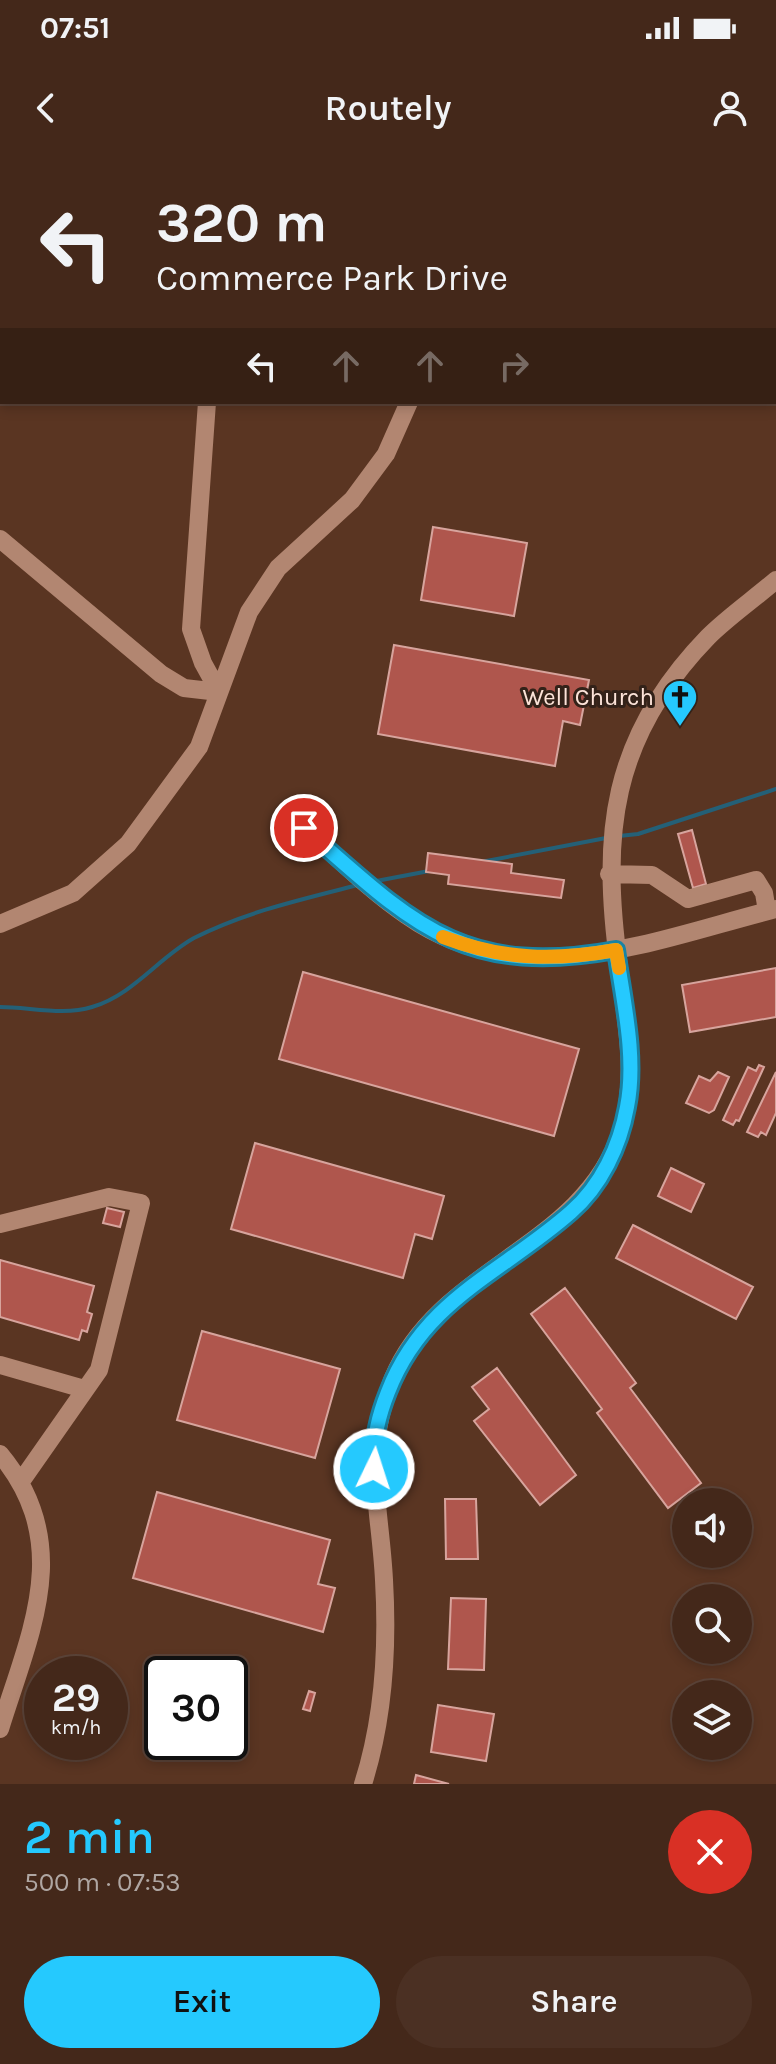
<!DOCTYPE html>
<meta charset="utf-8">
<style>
body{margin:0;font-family:Karla,sans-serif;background:#4b3023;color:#f1f3f6;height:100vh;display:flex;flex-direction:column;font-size:30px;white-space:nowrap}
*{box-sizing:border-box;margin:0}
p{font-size:26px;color:#afa6a2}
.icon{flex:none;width:44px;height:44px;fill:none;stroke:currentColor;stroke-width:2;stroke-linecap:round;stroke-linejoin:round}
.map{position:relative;height:1624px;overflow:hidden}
.details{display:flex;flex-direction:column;background:#44281a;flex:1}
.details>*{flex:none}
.guide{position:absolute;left:0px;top:0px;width:776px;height:244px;box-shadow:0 4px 12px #0003,0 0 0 2px #5c4439;background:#44281a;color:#f1f3f6;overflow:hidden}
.controls{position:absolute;left:672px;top:1328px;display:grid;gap:16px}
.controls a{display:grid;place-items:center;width:80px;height:80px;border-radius:50%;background:#44281a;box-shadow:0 4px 12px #0003,0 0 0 2px #5c4439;font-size:40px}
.speed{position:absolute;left:24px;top:1496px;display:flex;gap:16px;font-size:40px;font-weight:700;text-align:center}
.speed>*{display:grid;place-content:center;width:104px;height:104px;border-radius:50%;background:#44281a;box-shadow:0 4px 12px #0003,0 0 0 2px #5c4439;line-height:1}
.speed small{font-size:20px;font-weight:400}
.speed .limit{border:4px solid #111;border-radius:12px;background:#fff;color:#111}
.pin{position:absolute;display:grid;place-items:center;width:68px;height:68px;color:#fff;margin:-34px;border:4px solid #fff;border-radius:50%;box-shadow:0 2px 8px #0007}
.me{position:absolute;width:88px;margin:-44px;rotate:4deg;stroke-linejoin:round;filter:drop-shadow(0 0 6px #0008)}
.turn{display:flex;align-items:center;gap:28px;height:168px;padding:0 24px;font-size:36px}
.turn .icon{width:104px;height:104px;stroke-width:2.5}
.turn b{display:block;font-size:56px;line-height:68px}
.lanes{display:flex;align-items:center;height:76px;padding:0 24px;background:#0003;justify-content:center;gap:40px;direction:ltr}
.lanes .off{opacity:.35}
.round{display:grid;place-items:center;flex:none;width:84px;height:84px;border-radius:42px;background:#4b3023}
.summary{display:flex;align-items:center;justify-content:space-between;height:136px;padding:0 24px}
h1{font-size:48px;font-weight:600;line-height:60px;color:#25c9fe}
.cta{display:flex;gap:16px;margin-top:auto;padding:16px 24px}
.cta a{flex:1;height:92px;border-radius:48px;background:#25c9fe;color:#111;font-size:32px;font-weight:600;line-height:92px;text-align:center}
.cta a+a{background:#4b3023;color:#f1f3f6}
.status{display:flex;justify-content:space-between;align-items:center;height:56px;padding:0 40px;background:#44281a;direction:ltr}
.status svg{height:22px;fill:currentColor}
header{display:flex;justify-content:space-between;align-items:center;height:104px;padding:0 24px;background:#44281a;font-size:36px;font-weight:600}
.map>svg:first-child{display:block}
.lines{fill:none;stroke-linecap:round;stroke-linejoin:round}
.stream{stroke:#246077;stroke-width:4}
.building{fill:#af564d;stroke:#d7a49d;stroke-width:2}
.minor{stroke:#b28671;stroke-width:18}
.route-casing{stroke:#1883a5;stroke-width:20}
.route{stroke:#25c9fe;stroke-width:14}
.slow{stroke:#f59e0b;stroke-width:14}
.labels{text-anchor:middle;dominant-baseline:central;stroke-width:6;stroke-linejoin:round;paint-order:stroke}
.poi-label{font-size:24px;fill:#fce3d8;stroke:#332219;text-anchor:end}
</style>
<div class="status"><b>07:51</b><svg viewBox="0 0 49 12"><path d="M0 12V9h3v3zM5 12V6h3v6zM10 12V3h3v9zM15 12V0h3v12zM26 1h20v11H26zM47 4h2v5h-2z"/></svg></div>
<header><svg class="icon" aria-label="back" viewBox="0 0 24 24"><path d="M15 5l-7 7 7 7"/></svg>Routely<svg class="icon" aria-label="person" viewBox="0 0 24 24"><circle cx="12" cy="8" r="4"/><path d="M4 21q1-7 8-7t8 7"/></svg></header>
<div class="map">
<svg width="776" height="1624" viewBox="0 0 776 1624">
<rect width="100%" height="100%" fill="#5a3522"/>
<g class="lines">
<path class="stream" d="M619 676 638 674 776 629
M481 702 606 678
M371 722 429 711
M0 847C29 847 64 856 92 847 133 835 158 798 194 778 245 752 303 739 358 725"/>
</g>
<path class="building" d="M433 367 527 383 514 456 421 440Z
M394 485 589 520 580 565 563 561 555 606 378 574Z
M692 670 706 724 693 728 678 674Z
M428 693 512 704 511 713 564 720 561 738 448 724 449 715 426 712Z
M776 808V857L690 872 682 825Z
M303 812 579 889 554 976 279 899Z
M759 905 764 907 739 961 736 960 733 965 723 960 748 907 756 911Z
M718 912 729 917 714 950 709 953 686 943 699 916 710 921Z
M776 912V953L766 975 761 972 758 977 747 972Z
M255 983 444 1036 432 1079 415 1074 403 1118 231 1069Z
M671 1008 704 1024 691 1052 658 1036Z
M107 1048 124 1052 120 1067 103 1063Z
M633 1065 753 1127 736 1159 616 1098Z
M0 1100 94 1126 87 1152 92 1154 87 1172 82 1170 79 1180 0 1157Z
M565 1128 636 1223 630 1228 701 1323 668 1348 597 1253 602 1249 531 1154Z
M202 1171 340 1209 315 1298 177 1260Z
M497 1208 576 1315 540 1345 474 1261 489 1249 472 1227Z
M157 1332 330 1380 318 1424 335 1428 323 1472 133 1418Z
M445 1339H476L478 1399H446Z
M451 1438 486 1439 484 1510 448 1509Z
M162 1526V1570L149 1566Z
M309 1531 315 1533 310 1551 303 1549Z
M438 1545 494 1554 486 1601 431 1592Z
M416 1615 449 1624H414Z"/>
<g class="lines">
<path class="minor" d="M249 2 250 0
M774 133H776
M0 379 161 514 184 528 219 532 203 503 191 469 207 242
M304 668C337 697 369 730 406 755 522 837 653 780 776 749
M609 714 652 715 688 739 756 720 764 733 767 751
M0 764 73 733 128 684 199 587 249 452 278 408 352 340 386 294 409 242
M0 1064 109 1037 141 1043 99 1210 22 1320
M0 1205 84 1229
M0 1294C75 1384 30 1472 0 1569
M363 1624C384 1558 388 1489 384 1420 380 1342 361 1294 393 1218 439 1107 585 1087 621 971 638 918 626 861 619 807 601 675 610 578 708 477 728 457 754 439 776 420"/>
</g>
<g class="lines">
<defs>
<path id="route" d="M304 668C412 763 462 818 616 790 623 840 637 897 627 947 620 986 601 1026 571 1052 502 1113 424 1139 388 1232 378 1257 372 1282 374 1309"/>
</defs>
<use href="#route" class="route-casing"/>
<use href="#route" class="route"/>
<path class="slow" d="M443 777C503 800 554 801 616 790L619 808"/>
</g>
<defs>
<symbol id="church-pin" viewBox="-11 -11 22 30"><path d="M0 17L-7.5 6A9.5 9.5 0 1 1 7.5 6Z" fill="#25c9fe" stroke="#332219"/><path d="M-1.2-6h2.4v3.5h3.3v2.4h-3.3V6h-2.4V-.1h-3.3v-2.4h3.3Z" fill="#111"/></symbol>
</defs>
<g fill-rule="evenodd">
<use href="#church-pin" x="660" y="517" width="40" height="54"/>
</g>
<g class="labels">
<g class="poi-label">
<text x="654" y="537">Well Church</text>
</g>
</g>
</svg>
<div class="controls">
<a><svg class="icon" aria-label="sound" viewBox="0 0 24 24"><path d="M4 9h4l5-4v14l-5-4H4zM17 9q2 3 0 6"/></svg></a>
<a><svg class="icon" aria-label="search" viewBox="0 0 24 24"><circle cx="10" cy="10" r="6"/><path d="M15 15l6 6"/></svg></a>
<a><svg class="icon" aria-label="layers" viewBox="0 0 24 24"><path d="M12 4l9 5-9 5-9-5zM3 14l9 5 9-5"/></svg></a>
</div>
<div class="speed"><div>29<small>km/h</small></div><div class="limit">30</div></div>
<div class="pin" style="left:304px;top:668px;background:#d93025"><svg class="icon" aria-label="arrive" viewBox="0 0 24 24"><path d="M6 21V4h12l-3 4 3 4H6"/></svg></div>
<svg class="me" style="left:374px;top:1309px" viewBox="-20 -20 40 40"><circle r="17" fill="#25c9fe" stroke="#fff" stroke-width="3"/><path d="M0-11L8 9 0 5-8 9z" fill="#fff"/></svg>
<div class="guide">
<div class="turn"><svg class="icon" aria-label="left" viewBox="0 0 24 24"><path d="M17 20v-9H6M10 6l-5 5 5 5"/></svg><div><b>320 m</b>Commerce Park Drive</div></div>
<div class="lanes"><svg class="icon" aria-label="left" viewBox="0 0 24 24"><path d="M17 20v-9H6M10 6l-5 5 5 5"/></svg><svg class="icon off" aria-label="ahead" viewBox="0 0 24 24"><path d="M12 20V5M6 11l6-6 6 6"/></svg><svg class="icon off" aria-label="ahead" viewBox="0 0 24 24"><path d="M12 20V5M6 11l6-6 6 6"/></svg><svg class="icon off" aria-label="right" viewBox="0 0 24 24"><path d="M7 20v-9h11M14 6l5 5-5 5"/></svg></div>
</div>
</div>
<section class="details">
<div class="summary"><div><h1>2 min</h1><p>500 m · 07:53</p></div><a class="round" style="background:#d93025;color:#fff"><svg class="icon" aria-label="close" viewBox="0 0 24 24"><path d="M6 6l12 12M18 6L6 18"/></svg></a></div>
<div class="cta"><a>Exit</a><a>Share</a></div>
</section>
